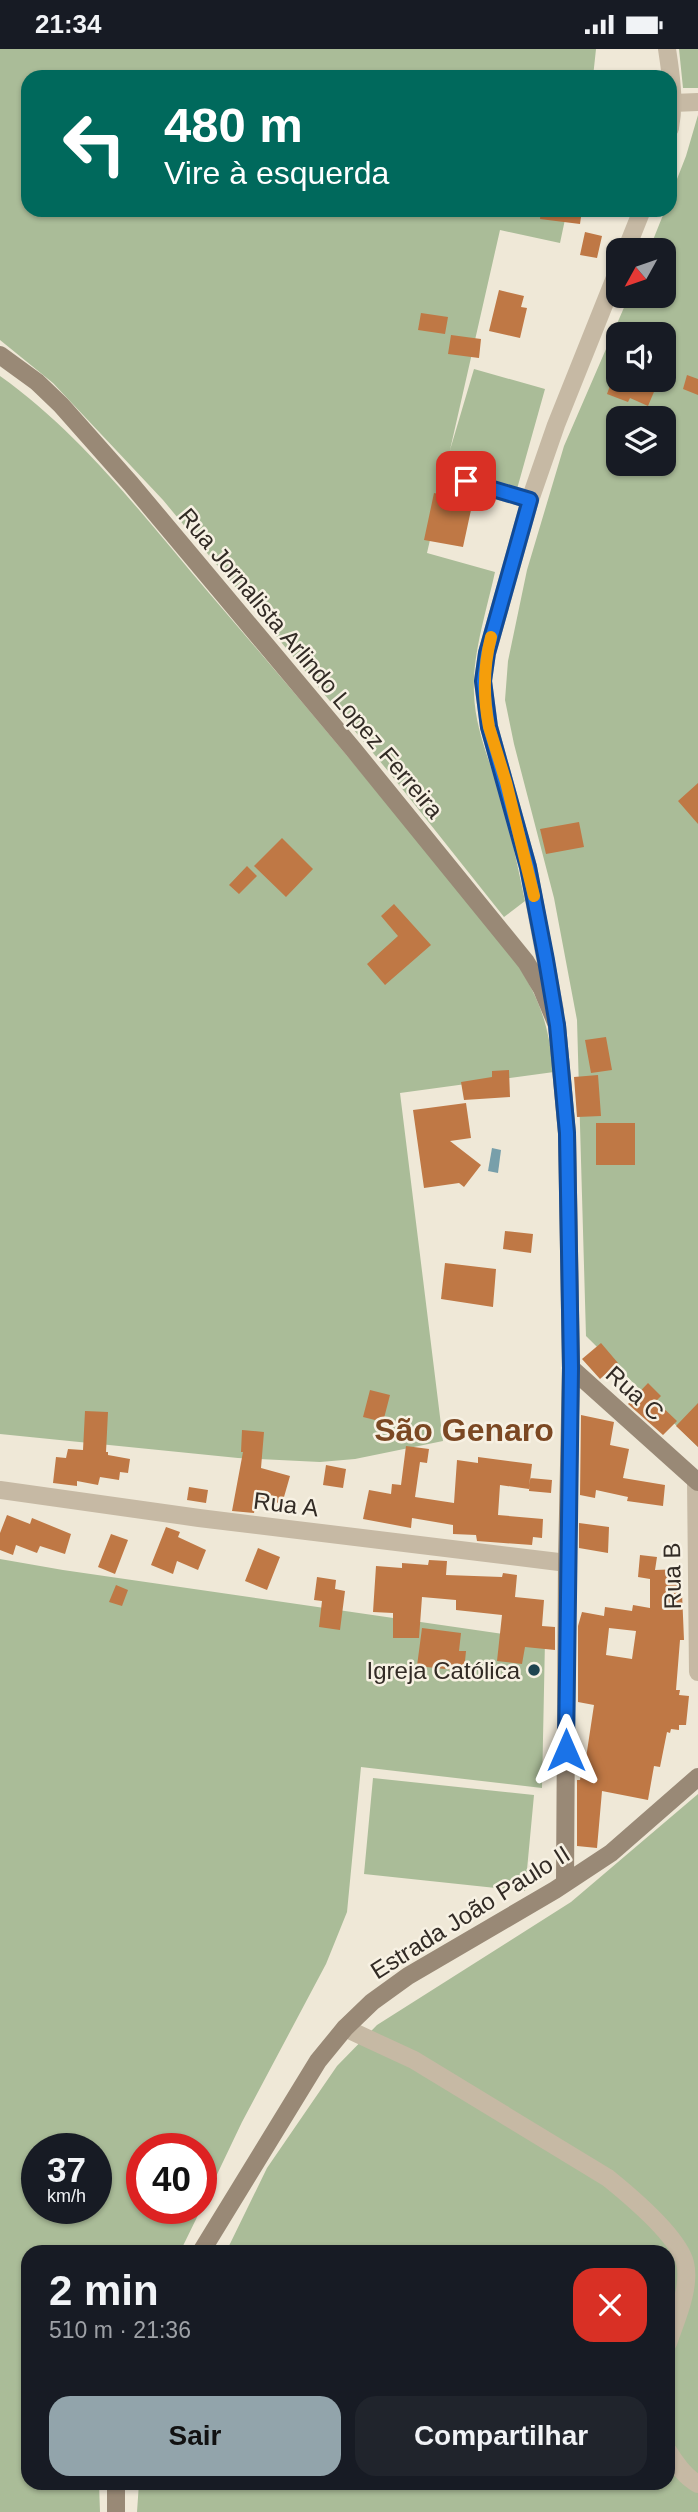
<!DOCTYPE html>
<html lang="pt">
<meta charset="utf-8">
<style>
body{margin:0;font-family:Arial,sans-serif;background:#20242c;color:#f1f3f6;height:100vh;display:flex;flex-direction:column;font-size:26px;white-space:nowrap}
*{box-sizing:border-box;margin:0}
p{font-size:23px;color:#9ea1a6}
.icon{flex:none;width:38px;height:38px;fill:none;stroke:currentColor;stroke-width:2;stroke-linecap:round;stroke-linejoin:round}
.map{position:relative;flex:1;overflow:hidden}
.side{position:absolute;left:21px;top:2196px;width:654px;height:245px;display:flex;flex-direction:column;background:#171b24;border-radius:21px;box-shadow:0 2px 5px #0004}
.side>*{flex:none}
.banner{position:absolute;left:21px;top:21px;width:656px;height:147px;border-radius:21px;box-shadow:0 2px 5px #0004;background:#00695c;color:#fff;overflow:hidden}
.needle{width:46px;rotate:230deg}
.tools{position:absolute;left:606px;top:189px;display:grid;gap:14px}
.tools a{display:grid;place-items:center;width:70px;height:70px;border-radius:14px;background:#171b24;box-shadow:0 2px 5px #0004;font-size:35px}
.speed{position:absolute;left:21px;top:2084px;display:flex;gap:14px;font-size:35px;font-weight:700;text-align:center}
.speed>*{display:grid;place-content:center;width:91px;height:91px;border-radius:50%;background:#171b24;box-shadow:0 2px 5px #0004;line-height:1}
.speed small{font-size:18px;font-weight:400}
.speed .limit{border:10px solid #d22;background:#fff;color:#111}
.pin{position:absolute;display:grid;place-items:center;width:60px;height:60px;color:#fff;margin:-30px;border-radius:14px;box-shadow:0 4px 10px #0006}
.me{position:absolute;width:77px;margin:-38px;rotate:0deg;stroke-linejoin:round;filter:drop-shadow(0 0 5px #0008)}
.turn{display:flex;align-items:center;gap:24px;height:147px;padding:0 28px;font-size:32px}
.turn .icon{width:91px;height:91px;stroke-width:2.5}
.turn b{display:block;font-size:49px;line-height:60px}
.round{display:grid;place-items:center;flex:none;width:74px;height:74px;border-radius:21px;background:#20242c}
.overview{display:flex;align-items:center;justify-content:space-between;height:119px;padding:0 28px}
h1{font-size:42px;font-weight:600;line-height:52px}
.primary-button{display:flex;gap:14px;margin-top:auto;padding:14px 28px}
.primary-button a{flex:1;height:80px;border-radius:21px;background:#92a4ab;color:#111;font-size:28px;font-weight:600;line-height:80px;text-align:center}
.primary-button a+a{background:#20242c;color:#f1f3f6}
.status{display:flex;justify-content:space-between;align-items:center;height:49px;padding:0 35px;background:#171b24;direction:ltr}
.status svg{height:19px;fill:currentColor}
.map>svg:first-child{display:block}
.green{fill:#aabc98;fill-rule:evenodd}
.water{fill:#789faa}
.building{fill:#bf7845;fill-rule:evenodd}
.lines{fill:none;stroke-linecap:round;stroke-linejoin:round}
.street{stroke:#c6b9a4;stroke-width:18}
.secondary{stroke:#998976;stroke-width:18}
.route-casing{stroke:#114b97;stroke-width:18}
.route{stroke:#1a73e8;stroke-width:12}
.slow{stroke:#f59e0b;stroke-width:12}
.poi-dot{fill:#1e4450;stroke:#f7f1e3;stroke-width:2.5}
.labels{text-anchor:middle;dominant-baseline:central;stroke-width:5;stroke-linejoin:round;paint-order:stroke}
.street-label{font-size:24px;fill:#322b25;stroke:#f7f1e3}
.poi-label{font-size:24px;fill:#322b25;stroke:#f7f1e3;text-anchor:end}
.district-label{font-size:32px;font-weight:bold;fill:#7b4823;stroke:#f7f1e3}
</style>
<div class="status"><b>21:34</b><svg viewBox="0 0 49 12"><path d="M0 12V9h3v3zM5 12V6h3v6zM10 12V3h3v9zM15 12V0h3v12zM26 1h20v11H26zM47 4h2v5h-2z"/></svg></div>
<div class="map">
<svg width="698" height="2463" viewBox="0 0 698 2463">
<rect width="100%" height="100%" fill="#efe8d7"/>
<path class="green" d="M0 0H596L593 28H28V161H567L560 194 500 181 450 401 474 320 545 340 517 440 446 421 427 504 495 523C487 560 472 606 474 644 475 679 489 710 499 742 510 778 517 815 525 852L504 868 388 722 163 451 53 334 0 291Z
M679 0H698V39H683Z
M698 66V1398L586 1287 577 971 554 849 514 695 505 651 508 612 527 521 564 397 629 247H663V201H649L665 161H670V148L686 107ZM618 285H663V331H618ZM618 369H663V415H618Z
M0 327C82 385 144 468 209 544 313 665 415 787 515 911 541 952 548 975 554 1023L400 1044 443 1392 355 1410 320 1413 238 1409 0 1385Z
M0 1510 63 1521 545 1591 542 1739 361 1718 347 1863 326 1915 242 2073 201 2159V2100H142V2160H201L180 2203H28V2434H99L100 2463H0ZM37 2100H96V2160H37Z
M373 1729 534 1746 525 1842 364 1825Z
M698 1745V2463H137L139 2434H668V2203H226L267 2119 337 2017 377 1976 571 1853Z"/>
<path class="water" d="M492 1099 501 1101 498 1124 488 1122Z"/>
<path class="building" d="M541 161H582L580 175 540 170Z
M585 183 602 187 597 209 580 206Z
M499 241 524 247 521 258 527 259 520 289 489 282Z
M421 264 448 268 445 285 418 281Z
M451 286 481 290 479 309 448 305Z
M687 326 698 330V346L683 340Z
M612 331H659L648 357 630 349 628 353 607 345Z
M452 442 474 447 463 498 424 491 434 444 451 448Z
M698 734V775L678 752Z
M579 773 584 798 546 805 540 780Z
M282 789 313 820 286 848 254 817Z
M247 817 257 827 239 845 229 836Z
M394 855 431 896 385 936 367 915 398 887 381 867Z
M606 988 612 1021 591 1024 585 991Z
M509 1021 510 1048 464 1051 461 1033 492 1028V1022Z
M598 1026 601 1067 577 1068 574 1028Z
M466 1054 471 1089 450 1092 481 1116 464 1138 459 1134 424 1139 413 1061Z
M596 1074H635V1116H596Z
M505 1182 533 1185 531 1204 503 1200Z
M445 1214 496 1220 493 1258 441 1250Z
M601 1294 618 1314 600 1330 582 1310Z
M648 1334 661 1347 656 1352 677 1372 663 1386 628 1355Z
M370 1341 390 1346 383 1373 363 1368Z
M698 1354V1398L676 1377Z
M85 1362 108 1363 106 1403H108V1406L130 1410 128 1424 120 1423 119 1431 100 1428 98 1436 77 1432V1437L53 1434 56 1408 66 1409 68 1400 83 1401Z
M581 1366 614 1373 610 1396 629 1400 623 1429 665 1436 663 1457 627 1452 628 1448 596 1441 595 1449 580 1446Z
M242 1381 264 1383 261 1419 290 1427 282 1455 257 1448 254 1464 232 1462 243 1403H241Z
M406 1397 429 1400 427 1414 420 1413 415 1448 454 1454 457 1411 478 1414V1408L532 1415 529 1440 500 1436 498 1466 543 1470 542 1489 533 1488 532 1496 477 1492 476 1486 453 1485V1476L412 1469 411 1479 363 1470 369 1441 391 1445 392 1435 401 1436Z
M326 1416 346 1420 343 1439 323 1436Z
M530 1429 552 1431 551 1444 529 1442Z
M189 1438 208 1441 206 1454 187 1451Z
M7 1466 30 1475 32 1469 71 1485 65 1505 40 1497 37 1504 16 1496 13 1506 0 1501V1484Z
M579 1474 609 1478 608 1504 579 1499Z
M166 1478 180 1483 178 1488 206 1501 198 1521 177 1512 173 1525 151 1516Z
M111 1485 128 1491 115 1525 98 1518Z
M258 1499 280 1508 267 1541 245 1532Z
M640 1506 657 1508 655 1521 681 1520 684 1591H680L676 1641H680L679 1646 689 1647 686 1676H679V1681L671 1680 670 1684 667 1683 660 1718 654 1717 648 1751 602 1742 597 1799 577 1797V1731H580L584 1708 586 1709 594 1656 578 1653V1577L582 1563 604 1567 605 1558 632 1562 633 1556 650 1559V1530L638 1528ZM609 1579 636 1582 632 1610 606 1606Z
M429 1511 447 1512 446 1526 502 1528 503 1524 517 1526 515 1548 544 1551 542 1577 555 1578V1601L525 1598 522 1615 497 1612 502 1566 456 1561V1551L422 1548 419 1589H393V1564L373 1563 376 1517 402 1519V1514L428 1516Z
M317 1528 336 1531 335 1540 345 1542 340 1581 319 1578 322 1552 314 1551Z
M116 1536 128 1541 122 1557 109 1553Z
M422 1579 461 1584 459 1602H466L464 1622 417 1617Z"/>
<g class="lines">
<path class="street" d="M667 0C671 26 675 52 670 79
M673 54 698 53
M626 201 642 161
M466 432 530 451
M555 962 528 818 489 678 483 632 487 604 530 451 556 376 618 221
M696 1431 698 1623
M0 1441 199 1469 567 1514
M345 1979 414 2011 608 2129C629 2146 678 2187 685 2214 691 2238 676 2271 668 2294
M668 2402C676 2415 685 2428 698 2435"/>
<path class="secondary" d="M0 306 37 333 61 356 131 435 353 700 526 913 542 940 557 976 567 1085 571 1319 567 1514 565 1834
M571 1319 698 1433
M201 2203 318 2012 345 1979 372 1953 408 1927 555 1841 611 1804 698 1728
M116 2434V2463"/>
</g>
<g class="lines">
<defs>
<path id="route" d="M466 432 530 451 487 604 483 632 489 678 528 818 546 911 557 976 567 1084 571 1319 566 1701"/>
</defs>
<use href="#route" class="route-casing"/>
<use href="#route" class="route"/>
<path class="slow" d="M491 588C483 619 483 647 489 678L506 733 534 847"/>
</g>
<circle class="poi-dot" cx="534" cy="1621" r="7"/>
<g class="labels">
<g class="street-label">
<text transform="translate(311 614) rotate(50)">Rua Jornalista Arlindo Lopez Ferreira</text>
<text transform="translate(635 1344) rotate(42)">Rua C</text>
<text transform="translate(286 1455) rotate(7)">Rua A</text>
<text transform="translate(672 1527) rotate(-91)">Rua B</text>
<text transform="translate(470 1863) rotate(-32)">Estrada João Paulo II</text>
</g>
<g class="poi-label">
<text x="520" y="1621">Igreja Católica</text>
</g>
<g class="district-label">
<text x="464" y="1381">São Genaro</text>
</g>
</g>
</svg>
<div class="tools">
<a><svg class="needle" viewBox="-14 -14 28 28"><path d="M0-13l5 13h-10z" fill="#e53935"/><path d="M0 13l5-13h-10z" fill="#9ea1a6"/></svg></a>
<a><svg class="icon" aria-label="sound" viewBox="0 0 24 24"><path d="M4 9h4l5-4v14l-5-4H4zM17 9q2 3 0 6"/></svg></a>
<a><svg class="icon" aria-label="layers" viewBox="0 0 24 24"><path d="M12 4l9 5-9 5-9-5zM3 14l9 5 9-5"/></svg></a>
</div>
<div class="speed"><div>37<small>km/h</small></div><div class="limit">40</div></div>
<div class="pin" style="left:466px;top:432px;background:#d93025"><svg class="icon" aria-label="arrive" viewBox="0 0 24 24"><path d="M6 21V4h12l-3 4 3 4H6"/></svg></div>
<svg class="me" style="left:566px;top:1701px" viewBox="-20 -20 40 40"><path d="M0-17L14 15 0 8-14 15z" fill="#1a73e8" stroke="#fff" stroke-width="4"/></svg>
<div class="banner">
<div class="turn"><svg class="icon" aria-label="left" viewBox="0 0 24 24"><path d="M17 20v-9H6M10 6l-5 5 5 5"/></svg><div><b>480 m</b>Vire à esquerda</div></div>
</div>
<section class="side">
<div class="overview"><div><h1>2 min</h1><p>510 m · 21:36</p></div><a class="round" style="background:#d93025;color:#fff"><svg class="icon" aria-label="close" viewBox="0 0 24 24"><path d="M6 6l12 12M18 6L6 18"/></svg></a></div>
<div class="primary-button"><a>Sair</a><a>Compartilhar</a></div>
</section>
</div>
